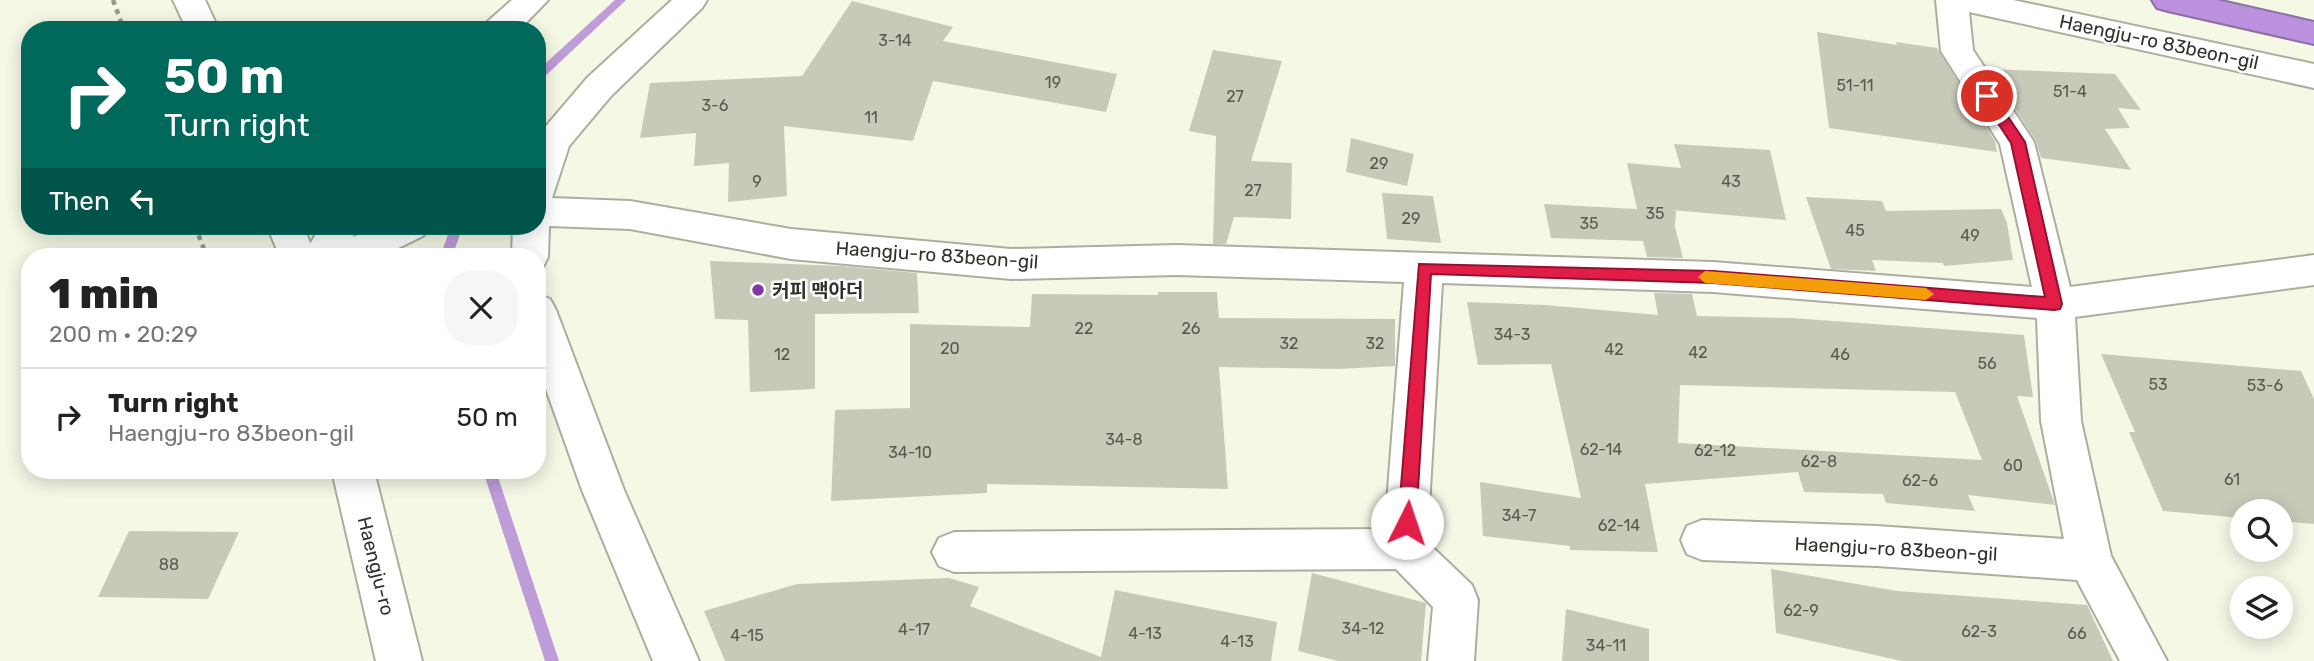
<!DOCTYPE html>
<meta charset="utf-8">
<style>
body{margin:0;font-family:Rubik,"Noto Sans KR",sans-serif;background:#f6f6f6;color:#222;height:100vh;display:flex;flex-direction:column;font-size:26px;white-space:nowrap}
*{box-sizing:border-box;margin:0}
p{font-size:23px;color:#767676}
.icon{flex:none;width:38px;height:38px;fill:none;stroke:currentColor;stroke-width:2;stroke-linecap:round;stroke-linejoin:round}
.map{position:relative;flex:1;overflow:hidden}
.side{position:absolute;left:21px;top:248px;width:525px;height:231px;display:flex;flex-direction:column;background:#fff;border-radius:28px;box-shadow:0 4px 18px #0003}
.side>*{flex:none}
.hud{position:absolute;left:21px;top:21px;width:525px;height:214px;border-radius:28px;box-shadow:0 4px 18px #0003;background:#00695c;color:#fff;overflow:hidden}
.buttons{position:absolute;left:2230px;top:499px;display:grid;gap:14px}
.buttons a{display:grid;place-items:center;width:63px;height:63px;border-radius:50%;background:#fff;box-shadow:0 4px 18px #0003;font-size:35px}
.pin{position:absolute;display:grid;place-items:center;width:60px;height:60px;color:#fff;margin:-30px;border:4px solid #fff;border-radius:50%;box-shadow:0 2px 7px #0007}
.me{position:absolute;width:77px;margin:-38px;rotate:4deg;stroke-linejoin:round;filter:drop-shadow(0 0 5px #0008)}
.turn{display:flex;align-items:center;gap:24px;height:147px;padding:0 28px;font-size:32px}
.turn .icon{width:91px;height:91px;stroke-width:2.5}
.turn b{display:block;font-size:49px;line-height:60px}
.then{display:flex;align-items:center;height:66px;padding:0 28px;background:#0003;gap:14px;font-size:26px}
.round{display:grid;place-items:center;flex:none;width:74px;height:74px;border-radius:28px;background:#f6f6f6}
.overview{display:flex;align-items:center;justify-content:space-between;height:119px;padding:0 28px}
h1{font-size:42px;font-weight:800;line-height:52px}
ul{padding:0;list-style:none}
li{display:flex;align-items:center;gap:21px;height:98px;padding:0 28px;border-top:2px solid #e0e0e0}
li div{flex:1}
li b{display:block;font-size:26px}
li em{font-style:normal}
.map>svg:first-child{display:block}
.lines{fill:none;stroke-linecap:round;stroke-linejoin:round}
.stream{fill:#bd9cd8;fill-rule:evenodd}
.building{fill:#c8cab9;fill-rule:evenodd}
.street-casing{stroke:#acae9e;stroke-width:4}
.secondary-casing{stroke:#acae9e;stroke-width:4}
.highway-casing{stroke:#8b70a0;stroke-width:4}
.path{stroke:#96988b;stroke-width:4.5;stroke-dasharray:5 5;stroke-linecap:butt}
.street{fill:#fff;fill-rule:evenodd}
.secondary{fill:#fff;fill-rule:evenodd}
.highway{fill:#bc92df;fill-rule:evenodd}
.route{fill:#e11d48;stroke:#92132f;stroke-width:2}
.slow{fill:#f59e0b}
.poi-dot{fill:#7e38ac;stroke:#fff;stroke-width:2.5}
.labels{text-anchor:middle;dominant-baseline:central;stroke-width:5;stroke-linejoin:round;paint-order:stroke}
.number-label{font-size:16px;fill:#57584e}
.street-label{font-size:19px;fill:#31322b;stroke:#fff}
.poi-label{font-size:19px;font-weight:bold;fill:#31322b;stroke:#fff;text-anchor:start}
</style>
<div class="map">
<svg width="2314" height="661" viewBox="0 0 2314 661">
<rect width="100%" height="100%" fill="#f6f8e6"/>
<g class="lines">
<path class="stream" d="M615 0H626L541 80 537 81V71Z
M451 226H463L452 257H440Z
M483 471H496L559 661H545Z"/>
</g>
<path class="building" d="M852 1 953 27 943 41 1117 74 1106 112 933 81 913 141 784 126 787 196 728 202 729 163 694 166 696 133 640 138 650 83 802 76Z
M1817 32 1897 45 1896 42 1937 48 1995 141 1997 152 1829 128Z
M1213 50 1282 61 1251 161 1292 163 1291 219 1234 217 1226 244H1213L1216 136 1189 131Z
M1989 69 2115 74 2141 110 2118 108 2130 128 2105 129 2131 170 2041 158 2036 141Z
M1351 138 1414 154 1407 186 1346 172Z
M1674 144 1770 150 1786 220 1671 210 1676 211 1675 227 1683 258 1647 257 1643 241 1551 238 1544 204 1637 209 1627 163 1681 168Z
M1382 193 1433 196 1441 243 1387 239Z
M1806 197 1882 201 1886 211 2001 209 2007 223 2013 260 1944 266 1943 263 1872 260 1876 271 1831 269Z
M710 261 841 266 917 273 919 313 815 314V389L750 392 748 320 715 319Z
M1158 292H1217L1219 318 1395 319V366L1338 369 1219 367 1228 489 987 484V493L831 501 835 410 910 408V324L1030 327 1032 294 1158 295Z
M1654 293 1692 294 1697 316 1792 318 2024 335 2033 397 2017 396 2055 505 1968 495 1975 511 1886 503 1883 494 1804 492 1798 472 1645 484 1658 552 1570 550V546L1483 536 1480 482 1581 498 1551 364 1478 365 1467 302 1545 305 1658 315ZM1680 385 1955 392 1982 460 1678 443Z
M2101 354 2301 371 2314 399V524L2280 521V511H2242V518L2163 511 2129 432H2135Z
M129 531 239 532 208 599 98 597Z
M1771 569 1897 591 2087 605 2113 661H1902L1776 633Z
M1312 573 1426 603 1421 661H1338L1298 651Z
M949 578 979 587 970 606 1101 657 1115 590 1277 622 1271 661H725L704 611 797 584Z
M1566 609 1649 629V661H1562Z"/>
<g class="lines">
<defs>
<path id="street" d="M512 0H548L519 30H482L487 22Z
M672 0H707L702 8 611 96 569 146 552 198 630 201 791 229 1011 249 1177 245 1713 262 2032 287 2000 144 1941 51 1936 0H2013L2314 64V88L1969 12 1973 50 2034 142 2070 287 2314 255V285L2075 317 2081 421 2111 556 2167 661H2120L2077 580 1877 566 1702 560 1687 554 1681 540 1687 526 1702 520 1877 526 2064 539 2041 421 2037 318 1713 292 1442 283 1427 542 1472 585 1478 600 1474 661H1428L1433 607 1396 569 954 572 939 566 932 552 939 538 954 532 1385 529 1404 282 1177 275 1011 279 791 259 630 229 549 226 548 257 543 267 537 269V257H512L513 226H537V138L541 132 587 78Z
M321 226H359L353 237 377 226H428L423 236 380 257H302Z
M537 294 550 299 556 310 624 490 699 661H653L582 490 537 364Z"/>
<path id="secondary" d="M173 0H205L219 30H187Z
M267 226H303L316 257H280Z
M332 471H374L422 661H376Z"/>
<path id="highway" d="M2152 0H2217L2314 22V44L2168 11 2157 8Z"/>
</defs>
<use href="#street" class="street-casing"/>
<use href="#secondary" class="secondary-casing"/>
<use href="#highway" class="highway-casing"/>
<path class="path" d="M113 0 124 30
M195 226 207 257"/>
<use href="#street" class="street"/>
<use href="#secondary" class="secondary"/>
<use href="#highway" class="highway"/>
</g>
<path class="route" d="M1987 91 1992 93 2025 142 2062 304 2060 309 2054 310 1713 283 1431 274 1416 523 1413 529 1407 531 1401 529 1398 523 1419 264 1713 271 2045 297 2011 143 1980 96Z"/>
<path class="slow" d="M1705 271 1926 288 1934 294 1926 300 1705 283 1698 277Z"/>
<circle class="poi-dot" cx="758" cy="290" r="7"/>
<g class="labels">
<g class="number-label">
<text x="895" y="40">3-14</text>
<text x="1053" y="82">19</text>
<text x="1855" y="85">51-11</text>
<text x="2070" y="91">51-4</text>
<text x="1235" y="96">27</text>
<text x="715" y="105">3-6</text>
<text x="871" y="117">11</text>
<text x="1379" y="163">29</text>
<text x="757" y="181">9</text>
<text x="1731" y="181">43</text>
<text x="1253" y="190">27</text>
<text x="1655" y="213">35</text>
<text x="1411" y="218">29</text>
<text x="1589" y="223">35</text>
<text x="1855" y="230">45</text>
<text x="1970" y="235">49</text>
<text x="1084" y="328">22</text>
<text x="1191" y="328">26</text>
<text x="1512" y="334">34-3</text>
<text x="1289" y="343">32</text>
<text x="1375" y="343">32</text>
<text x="950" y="348">20</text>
<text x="1614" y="349">42</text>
<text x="1698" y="352">42</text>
<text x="782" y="354">12</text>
<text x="1840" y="354">46</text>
<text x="1987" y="363">56</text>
<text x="2158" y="384">53</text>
<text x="2265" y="385">53-6</text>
<text x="1124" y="439">34-8</text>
<text x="1601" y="449">62-14</text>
<text x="1715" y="450">62-12</text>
<text x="910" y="452">34-10</text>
<text x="1819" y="461">62-8</text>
<text x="2013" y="465">60</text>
<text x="2232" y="479">61</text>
<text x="1920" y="480">62-6</text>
<text x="1519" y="515">34-7</text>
<text x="1619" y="525">62-14</text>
<text x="169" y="564">88</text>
<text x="1801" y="610">62-9</text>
<text x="1363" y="628">34-12</text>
<text x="914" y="629">4-17</text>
<text x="1979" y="631">62-3</text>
<text x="1145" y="633">4-13</text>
<text x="2077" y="633">66</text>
<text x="747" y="635">4-15</text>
<text x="1237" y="641">4-13</text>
<text x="1606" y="645">34-11</text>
</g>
<g class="street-label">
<text transform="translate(2159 42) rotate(12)">Haengju-ro 83beon-gil</text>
<text transform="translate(937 255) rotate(4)">Haengju-ro 83beon-gil</text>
<text transform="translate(1896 549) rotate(3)">Haengju-ro 83beon-gil</text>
<text transform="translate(376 566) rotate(76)">Haengju-ro</text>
</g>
<g class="poi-label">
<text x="772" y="290">커피 맥아더</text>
</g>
</g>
</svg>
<div class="buttons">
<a><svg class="icon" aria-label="search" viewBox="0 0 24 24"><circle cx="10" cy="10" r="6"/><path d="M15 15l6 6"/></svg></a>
<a><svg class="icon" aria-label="layers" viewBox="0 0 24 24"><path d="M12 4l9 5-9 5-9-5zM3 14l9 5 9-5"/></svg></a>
</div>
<div class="pin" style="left:1987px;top:96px;background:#d93025"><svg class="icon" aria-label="arrive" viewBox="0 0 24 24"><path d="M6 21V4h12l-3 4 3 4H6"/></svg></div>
<svg class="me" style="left:1407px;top:523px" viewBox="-20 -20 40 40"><circle r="19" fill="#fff"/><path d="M0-13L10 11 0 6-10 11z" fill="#e11d48"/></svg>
<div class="hud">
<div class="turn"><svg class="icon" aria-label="right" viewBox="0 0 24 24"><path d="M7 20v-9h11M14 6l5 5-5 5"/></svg><div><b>50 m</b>Turn right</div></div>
<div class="then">Then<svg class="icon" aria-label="left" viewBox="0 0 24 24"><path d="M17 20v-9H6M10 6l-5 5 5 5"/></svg></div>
</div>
<section class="side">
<div class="overview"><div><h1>1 min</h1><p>200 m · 20:29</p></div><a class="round"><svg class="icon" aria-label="close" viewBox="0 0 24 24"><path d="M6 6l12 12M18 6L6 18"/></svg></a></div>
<ul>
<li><svg class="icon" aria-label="right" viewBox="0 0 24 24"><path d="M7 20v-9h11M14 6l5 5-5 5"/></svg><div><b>Turn right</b><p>Haengju-ro 83beon-gil</p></div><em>50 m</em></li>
</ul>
</section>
</div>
